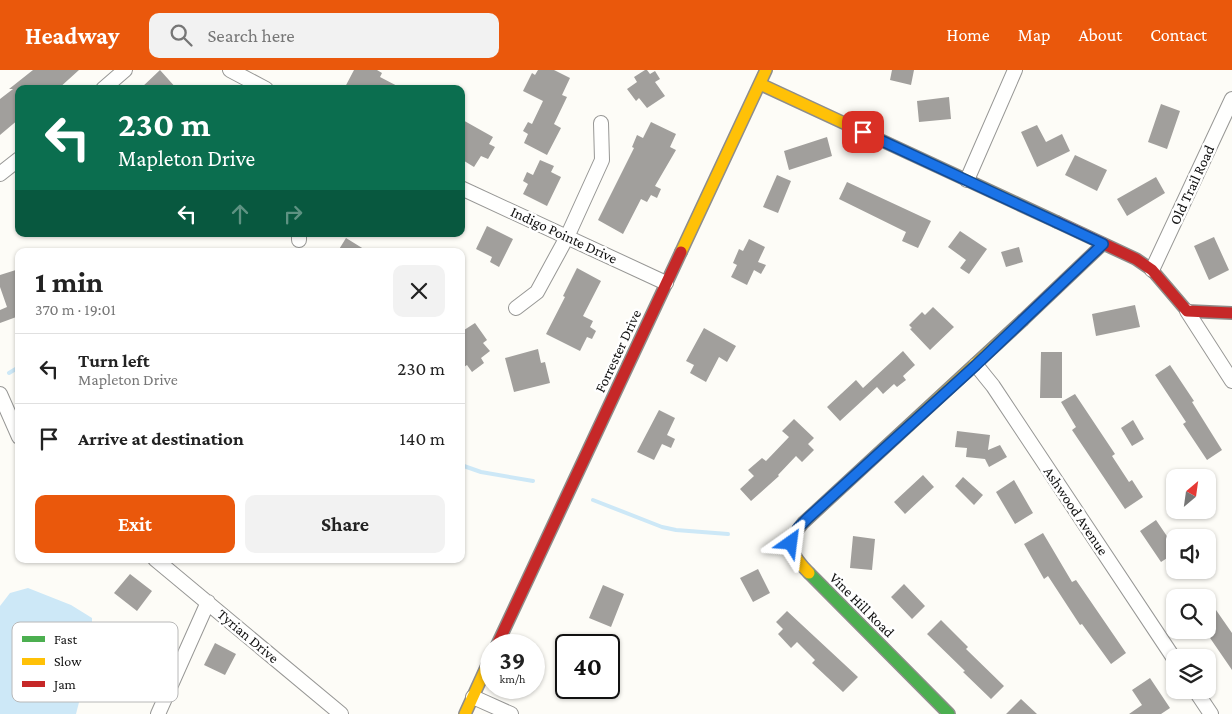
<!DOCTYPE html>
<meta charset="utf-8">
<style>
body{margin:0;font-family:"Crimson Pro",serif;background:#f2f2f2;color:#222;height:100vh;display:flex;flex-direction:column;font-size:19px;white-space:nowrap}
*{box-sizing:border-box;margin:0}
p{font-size:16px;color:#767676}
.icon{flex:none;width:28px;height:28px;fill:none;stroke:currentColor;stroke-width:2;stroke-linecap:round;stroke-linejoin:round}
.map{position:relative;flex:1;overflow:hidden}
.sheet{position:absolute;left:15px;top:178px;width:450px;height:315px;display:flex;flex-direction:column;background:#fff;border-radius:10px;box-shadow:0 1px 4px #0004}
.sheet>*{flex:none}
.top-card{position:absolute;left:15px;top:15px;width:450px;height:152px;border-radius:10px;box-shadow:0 1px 4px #0004;background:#0b6e4f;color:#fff;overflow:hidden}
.needle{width:32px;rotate:29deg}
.controls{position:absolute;left:1166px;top:399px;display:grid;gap:10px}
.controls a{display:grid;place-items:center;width:50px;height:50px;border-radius:10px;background:#fff;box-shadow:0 1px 4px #0004;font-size:25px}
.speed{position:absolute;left:480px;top:564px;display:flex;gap:10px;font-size:25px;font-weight:700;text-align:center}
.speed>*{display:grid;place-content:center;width:65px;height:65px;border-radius:50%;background:#fff;box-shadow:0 1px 4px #0004;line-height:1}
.speed small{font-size:12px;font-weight:400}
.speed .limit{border:2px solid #111;border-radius:8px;background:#fff;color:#111}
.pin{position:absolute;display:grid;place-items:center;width:42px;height:42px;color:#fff;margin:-21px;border-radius:10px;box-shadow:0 2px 8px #0006}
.me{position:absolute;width:55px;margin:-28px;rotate:31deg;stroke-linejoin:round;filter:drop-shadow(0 0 4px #0008)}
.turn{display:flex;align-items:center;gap:18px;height:105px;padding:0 20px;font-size:22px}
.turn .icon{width:65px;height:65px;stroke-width:2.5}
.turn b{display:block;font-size:35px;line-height:42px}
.lanes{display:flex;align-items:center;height:48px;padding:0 20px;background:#0003;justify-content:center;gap:25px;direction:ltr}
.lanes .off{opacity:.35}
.round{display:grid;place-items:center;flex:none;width:52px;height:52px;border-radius:10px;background:#f2f2f2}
.head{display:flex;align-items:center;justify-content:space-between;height:85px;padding:0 20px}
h1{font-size:30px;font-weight:700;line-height:38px}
.button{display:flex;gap:10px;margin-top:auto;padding:10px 20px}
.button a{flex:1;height:58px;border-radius:10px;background:#ea580c;color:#fff;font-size:20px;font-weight:700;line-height:58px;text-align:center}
.button a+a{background:#f2f2f2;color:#222}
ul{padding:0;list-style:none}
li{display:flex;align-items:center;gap:15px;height:70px;padding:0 20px;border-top:1px solid #e0e0e0}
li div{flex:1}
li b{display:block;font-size:19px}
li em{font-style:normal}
header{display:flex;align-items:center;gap:30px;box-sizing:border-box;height:70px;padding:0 25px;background:#ea580c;color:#fff}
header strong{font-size:24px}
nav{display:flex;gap:28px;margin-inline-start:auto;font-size:18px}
.search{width:350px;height:45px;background:#f2f2f2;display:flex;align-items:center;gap:12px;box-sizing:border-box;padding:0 18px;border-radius:10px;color:#767676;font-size:19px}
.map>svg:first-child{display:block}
.water{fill:#cde8f7}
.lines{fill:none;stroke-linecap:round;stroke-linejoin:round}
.stream{stroke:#cde8f7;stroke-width:4}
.building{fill:#a19f9c}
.street-casing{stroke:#979795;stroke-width:16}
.fast-casing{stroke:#8e8d8b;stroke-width:14}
.slow-casing{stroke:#8e8d8b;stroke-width:14}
.jam-casing{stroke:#8e8d8b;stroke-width:14}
.street{stroke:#fffffe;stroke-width:14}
.fast{stroke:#4caf50;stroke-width:11}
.slow{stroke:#ffc107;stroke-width:11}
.jam{stroke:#c62828;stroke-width:11}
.route-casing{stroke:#114b97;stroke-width:12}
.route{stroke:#1a73e8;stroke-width:9}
.labels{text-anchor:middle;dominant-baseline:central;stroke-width:5;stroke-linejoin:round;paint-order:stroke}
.street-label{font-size:15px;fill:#111;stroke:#fff}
.key{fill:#fff;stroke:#b8b8b8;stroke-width:1}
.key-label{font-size:14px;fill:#111}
</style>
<header>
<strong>Headway</strong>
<div class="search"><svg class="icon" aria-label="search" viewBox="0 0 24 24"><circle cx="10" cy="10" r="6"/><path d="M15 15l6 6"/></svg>Search here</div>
<nav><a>Home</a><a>Map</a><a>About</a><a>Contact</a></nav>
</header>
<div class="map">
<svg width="1232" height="644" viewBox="0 0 1232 644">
<rect width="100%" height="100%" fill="#fdfcf7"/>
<path class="water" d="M28 518 71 535 92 548V581L76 644H0V536L10 523Z"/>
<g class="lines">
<path class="stream" d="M9 303 19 297
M461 395 481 402 533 411
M593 430 662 457 676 460 728 464"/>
</g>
<path class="building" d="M33 0H79L58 19H19V49L0 65V29L13 19H9Z
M160 0 177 19H140Z
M354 0H377L382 3 380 7 403 19H344Z
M538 0H554L570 8 562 25 567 27 554 54 561 58 547 85 524 73 528 64 523 61 528 52 532 54 543 31 523 21 532 3 535 5Z
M645 0H647L650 4 655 1 660 9 655 12 665 26 647 38 639 28 636 31 627 19 637 12 634 7Z
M892 0H914L911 15 890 10Z
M949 27 951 49 919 52 917 31Z
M1161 34 1180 41 1167 79 1148 72Z
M461 49 493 67 489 74 495 77 488 89 481 86 474 97 461 89Z
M651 52 676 64 670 77 676 80 655 116 661 119 657 128 651 125 647 132 641 129 623 164 598 150 634 78 632 77 637 65 643 68Z
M1037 55 1046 72 1062 64 1070 81 1037 97 1021 62Z
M827 67 832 86 789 100 784 81Z
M1075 85 1107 100 1097 121 1065 105Z
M540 90 554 96 551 102 561 107 547 136 523 124 528 114 523 111 527 102 533 105Z
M777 105 791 111 778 143 763 137Z
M1156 107 1165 123 1127 146 1117 129Z
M847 112 931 151 918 178 902 171 906 162 839 129Z
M487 156 513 169 499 197 490 192 492 187 476 179Z
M960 161 987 179 969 204 960 198 966 190 948 177Z
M1214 167 1229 200 1209 210 1194 176Z
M346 168 367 181H338Z
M749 169 765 177 758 192 766 195 761 204 754 200 747 215 731 207 737 195 733 193 739 179 743 181Z
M1019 177 1023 192 1006 197 1001 182Z
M577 198 601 211 583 246 593 251 590 257 596 261 592 269 587 267 580 281 546 264 565 227 563 226Z
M19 199V246L0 253V240L7 237 0 217V205Z
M1135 235 1140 257 1096 266 1092 244Z
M933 237 954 257 930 280 910 259 912 258 909 255 922 242 925 245Z
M475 253 487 270 483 273 490 281 481 288 484 293 472 302 467 295 461 299V262Z
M704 258 736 276 727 292 719 287 706 312 690 303 694 295 686 291Z
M538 279 541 293 545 292 550 313 514 322 505 288Z
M903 281 915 295 903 306 906 310 897 317 894 314 883 324 877 317 840 351 827 337 856 310 863 318Z
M1041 282H1062V328H1040Z
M1170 295 1194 331 1192 332 1222 380 1207 390 1183 354 1186 352 1155 305Z
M1075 324 1115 384 1112 386 1129 412 1132 410 1143 427 1125 439 1072 360 1076 357 1061 332Z
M659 340 675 348 667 365 675 369 671 378 662 374 654 390 637 382Z
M794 349 814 368 808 374 814 380 802 392 796 386 778 405 779 406 751 431 740 419 754 406 748 400 762 388 766 391 789 367 782 361Z
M1133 350 1144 369 1132 376 1121 358Z
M957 361 990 365 988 380 1000 375 1007 387 989 397 985 389 966 387 967 378 955 377Z
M923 405 934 417 905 444 894 432Z
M963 407 983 425 974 435 955 416Z
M1014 410 1033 443 1015 454 996 422Z
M1156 450 1175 478V483L1161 492 1140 461Z
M1043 463 1072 512 1076 510 1126 583 1111 594 1082 554 1080 555 1048 506 1044 509 1024 474Z
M853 466 875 469 872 500 850 498Z
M758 499 770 523 753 532 740 508Z
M130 504 152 521 137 541 114 523Z
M904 514 925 536 912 549 891 527Z
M603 515 624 524 611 557 589 548Z
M1216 540 1232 563V600L1208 565V546Z
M787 541 858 607 843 622 812 593 815 590 797 572 791 578 778 564 783 559 776 552Z
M941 550 968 577 966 579 1004 616 991 629 963 602 965 601 927 564Z
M215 573 236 584 225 605 204 595Z
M1150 608 1170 638 1161 644H1129L1142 635 1132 620Z
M1021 629 1037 644H1006Z"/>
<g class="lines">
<defs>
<path id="street" d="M230 0 266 19
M103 19 125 0
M0 104 19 89
M967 110 1015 0
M461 118 666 213
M299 170V164
M1152 200 1232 29
M516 238 537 222 567 167 602 90 601 53
M1187 241 1232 311
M976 295 993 316 1175 590
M0 324 19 367
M155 489 341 644
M1195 620 1211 644
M473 627 511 644
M158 644 208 532"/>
<path id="fast" d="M809 503 949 644"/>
<path id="slow" d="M760 14 1057 152
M681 182 766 0
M809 503C791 485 785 474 803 453L1023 250
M465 644 491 587"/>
<path id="jam" d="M1057 152 1136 189 1152 200 1187 241 1232 243
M1023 250 1103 174
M497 575 681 182"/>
</defs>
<use href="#street" class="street-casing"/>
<use href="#fast" class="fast-casing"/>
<use href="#slow" class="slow-casing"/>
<use href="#jam" class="jam-casing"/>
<use href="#street" class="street"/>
<use href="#fast" class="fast"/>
<use href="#slow" class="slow"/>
<use href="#jam" class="jam"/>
</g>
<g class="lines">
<defs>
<path id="route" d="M791 473 798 458 808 448 976 295 1103 174 863 62"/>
</defs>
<use href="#route" class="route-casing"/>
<use href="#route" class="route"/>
</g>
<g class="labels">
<g class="street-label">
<text transform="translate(1192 115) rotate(-65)">Old Trail Road</text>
<text transform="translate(564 165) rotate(25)">Indigo Pointe Drive</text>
<text transform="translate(618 281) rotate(-65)">Forrester Drive</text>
<text transform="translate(1076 441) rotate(56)">Ashwood Avenue</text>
<text transform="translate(862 535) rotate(45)">Vine Hill Road</text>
<text transform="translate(248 566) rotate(40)">Tyrian Drive</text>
</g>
</g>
<rect x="12" y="552" width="166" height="80" rx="8" class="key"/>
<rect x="22" y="566" width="23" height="6" fill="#4caf50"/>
<rect x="22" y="588" width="23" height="7" fill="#ffc107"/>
<rect x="22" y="611" width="23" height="6" fill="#c62828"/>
<g class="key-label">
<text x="54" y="574">Fast</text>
<text x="54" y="596">Slow</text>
<text x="54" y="619">Jam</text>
</g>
</svg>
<div class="controls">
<a><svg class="needle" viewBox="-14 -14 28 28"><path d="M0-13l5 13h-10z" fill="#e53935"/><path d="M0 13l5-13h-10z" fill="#767676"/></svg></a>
<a><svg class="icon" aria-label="sound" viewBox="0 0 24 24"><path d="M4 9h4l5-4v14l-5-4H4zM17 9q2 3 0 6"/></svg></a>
<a><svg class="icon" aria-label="search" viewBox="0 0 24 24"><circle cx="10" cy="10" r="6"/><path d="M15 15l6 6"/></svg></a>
<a><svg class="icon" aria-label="layers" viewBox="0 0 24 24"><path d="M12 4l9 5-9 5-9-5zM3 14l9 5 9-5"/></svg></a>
</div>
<div class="speed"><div>39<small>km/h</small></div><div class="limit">40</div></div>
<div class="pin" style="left:863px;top:62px;background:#d93025"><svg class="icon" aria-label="arrive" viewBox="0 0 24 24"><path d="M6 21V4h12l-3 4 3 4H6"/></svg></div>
<svg class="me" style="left:791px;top:473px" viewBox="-20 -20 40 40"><path d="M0-17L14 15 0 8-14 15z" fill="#1a73e8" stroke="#fff" stroke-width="4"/></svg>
<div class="top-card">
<div class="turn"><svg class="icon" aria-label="left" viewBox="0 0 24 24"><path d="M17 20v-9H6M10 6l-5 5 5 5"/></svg><div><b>230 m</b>Mapleton Drive</div></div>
<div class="lanes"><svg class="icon" aria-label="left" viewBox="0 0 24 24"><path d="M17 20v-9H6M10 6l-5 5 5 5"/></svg><svg class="icon off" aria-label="ahead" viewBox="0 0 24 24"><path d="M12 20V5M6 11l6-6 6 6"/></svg><svg class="icon off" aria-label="right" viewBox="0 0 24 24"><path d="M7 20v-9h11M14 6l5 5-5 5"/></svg></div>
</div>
<section class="sheet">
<div class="head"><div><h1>1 min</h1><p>370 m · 19:01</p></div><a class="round"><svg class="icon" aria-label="close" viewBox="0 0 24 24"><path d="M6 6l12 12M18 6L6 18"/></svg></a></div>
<ul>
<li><svg class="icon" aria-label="left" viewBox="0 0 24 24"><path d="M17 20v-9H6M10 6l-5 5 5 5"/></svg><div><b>Turn left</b><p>Mapleton Drive</p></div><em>230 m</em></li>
<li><svg class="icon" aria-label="arrive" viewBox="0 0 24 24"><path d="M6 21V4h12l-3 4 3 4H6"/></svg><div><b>Arrive at destination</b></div><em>140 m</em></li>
</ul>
<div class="button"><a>Exit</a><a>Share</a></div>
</section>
</div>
